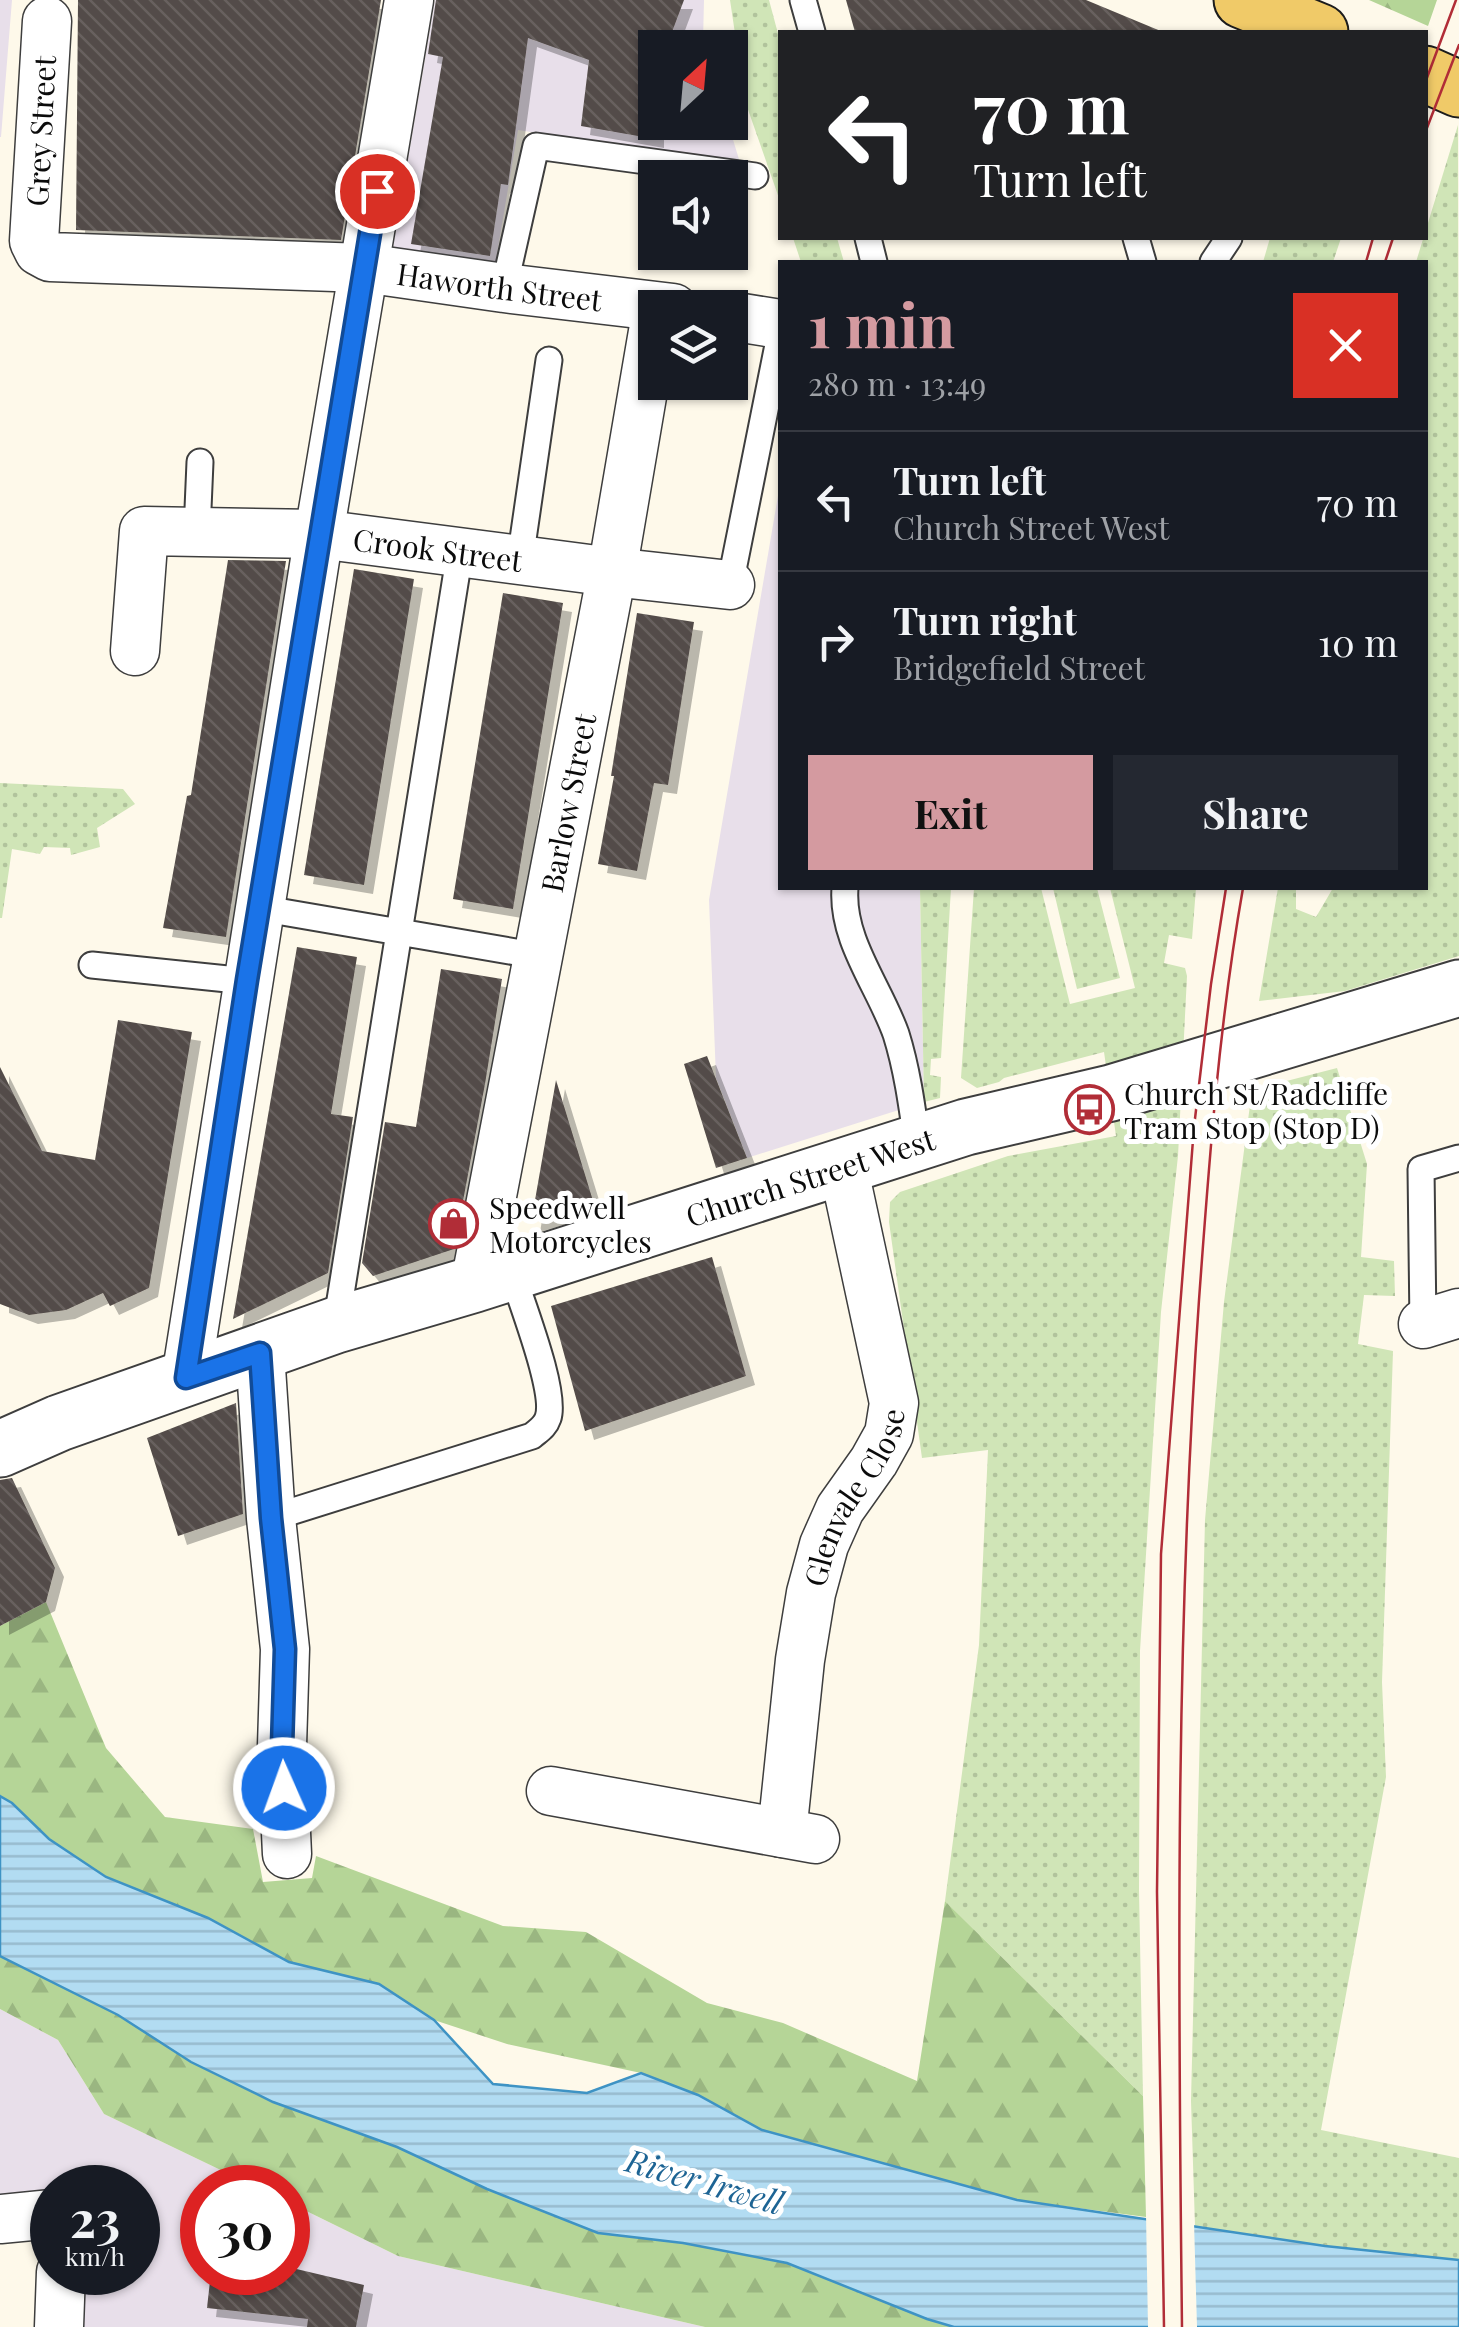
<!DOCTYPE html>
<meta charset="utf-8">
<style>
body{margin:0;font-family:"Playfair Display",serif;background:#242831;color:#f1f3f6;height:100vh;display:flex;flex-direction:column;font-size:38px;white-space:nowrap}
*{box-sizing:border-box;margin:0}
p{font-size:32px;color:#9ea1a6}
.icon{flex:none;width:55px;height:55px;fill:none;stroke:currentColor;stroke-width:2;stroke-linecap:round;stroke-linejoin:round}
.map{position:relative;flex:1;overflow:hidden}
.drawer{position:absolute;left:778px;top:260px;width:650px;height:630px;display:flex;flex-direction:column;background:#171b24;border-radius:0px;box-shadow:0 2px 8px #0004}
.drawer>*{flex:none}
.top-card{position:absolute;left:778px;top:30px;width:650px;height:210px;border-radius:0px;box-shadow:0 2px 8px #0004;background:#202124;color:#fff;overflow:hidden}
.needle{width:65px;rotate:26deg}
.fabs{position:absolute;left:638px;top:30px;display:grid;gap:20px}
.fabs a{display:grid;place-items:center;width:110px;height:110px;border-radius:0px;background:#171b24;box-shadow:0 2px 8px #0004;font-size:50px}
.speed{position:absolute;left:30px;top:2165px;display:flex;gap:20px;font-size:50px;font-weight:700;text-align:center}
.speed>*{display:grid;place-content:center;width:130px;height:130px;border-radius:50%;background:#171b24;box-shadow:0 2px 8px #0004;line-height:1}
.speed small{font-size:25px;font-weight:400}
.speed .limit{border:15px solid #d22;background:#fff;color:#111}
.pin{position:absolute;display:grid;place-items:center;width:85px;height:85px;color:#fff;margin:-42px;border:5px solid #fff;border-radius:50%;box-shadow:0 2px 10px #0007}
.me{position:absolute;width:110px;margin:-55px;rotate:358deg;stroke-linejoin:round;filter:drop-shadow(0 0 8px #0008)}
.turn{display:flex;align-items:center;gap:35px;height:210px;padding:0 30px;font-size:45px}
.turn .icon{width:130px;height:130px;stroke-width:2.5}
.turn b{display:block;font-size:70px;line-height:85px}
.round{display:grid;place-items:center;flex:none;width:105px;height:105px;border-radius:0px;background:#242831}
.head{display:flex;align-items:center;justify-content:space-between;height:170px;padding:0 30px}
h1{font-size:60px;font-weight:700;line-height:75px;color:#d49aa0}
.action{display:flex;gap:20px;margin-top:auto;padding:20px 30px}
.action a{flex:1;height:115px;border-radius:0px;background:#d49aa0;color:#111;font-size:40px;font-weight:700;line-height:115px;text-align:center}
.action a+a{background:#242831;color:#f1f3f6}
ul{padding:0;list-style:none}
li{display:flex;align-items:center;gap:30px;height:140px;padding:0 30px;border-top:2px solid #363941}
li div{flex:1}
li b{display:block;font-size:38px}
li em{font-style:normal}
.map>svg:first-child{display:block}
.industrial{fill:#e8dfea}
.grass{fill:url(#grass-dots)}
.forest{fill:url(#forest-firs)}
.water{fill:url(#water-rules);stroke:#3e93c4;stroke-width:2.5}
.pier{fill:#fef9ea}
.building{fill:url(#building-back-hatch);filter:url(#shadow)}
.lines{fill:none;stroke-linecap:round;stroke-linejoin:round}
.service-casing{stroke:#3e3e3e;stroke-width:29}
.minor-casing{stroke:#3e3e3e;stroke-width:51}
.tertiary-casing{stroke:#3e3e3e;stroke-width:59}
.primary-casing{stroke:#1c1c1c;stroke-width:59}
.service{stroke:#fff;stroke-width:25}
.minor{stroke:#fff;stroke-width:48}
.tertiary{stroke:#fff;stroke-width:55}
.primary{stroke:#f0ca68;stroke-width:55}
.tram{stroke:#b12d37;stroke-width:2.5}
.route-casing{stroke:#114b97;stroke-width:25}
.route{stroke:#1a73e8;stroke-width:18}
.labels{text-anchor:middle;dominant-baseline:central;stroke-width:10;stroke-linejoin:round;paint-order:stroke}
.street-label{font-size:30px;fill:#0b0b0b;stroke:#fff}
.poi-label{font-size:30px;fill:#0b0b0b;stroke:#fff;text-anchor:start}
.water-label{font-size:32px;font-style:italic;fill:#1d6494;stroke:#fff}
</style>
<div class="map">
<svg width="1459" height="2327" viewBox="0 0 1459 2327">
<defs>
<pattern id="grass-dots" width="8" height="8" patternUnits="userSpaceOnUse" patternTransform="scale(2.5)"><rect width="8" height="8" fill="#d0e5b7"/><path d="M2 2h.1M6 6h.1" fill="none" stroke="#b1c39c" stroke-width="1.8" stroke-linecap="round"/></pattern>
<pattern id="forest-firs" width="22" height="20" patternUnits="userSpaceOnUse" patternTransform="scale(2.5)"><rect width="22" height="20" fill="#b5d597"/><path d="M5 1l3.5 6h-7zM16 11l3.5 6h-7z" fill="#9ab681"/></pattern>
<pattern id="water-rules" width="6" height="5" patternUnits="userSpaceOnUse" patternTransform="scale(2.5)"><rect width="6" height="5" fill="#b2dcf2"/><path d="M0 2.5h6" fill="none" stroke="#98bbce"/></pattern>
<pattern id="building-back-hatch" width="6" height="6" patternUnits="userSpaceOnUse" patternTransform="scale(2.5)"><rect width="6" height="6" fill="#534c48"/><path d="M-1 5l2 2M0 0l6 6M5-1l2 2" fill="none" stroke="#67615e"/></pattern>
<filter id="shadow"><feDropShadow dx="9" dy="9" stdDeviation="0" flood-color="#0004"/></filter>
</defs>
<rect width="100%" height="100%" fill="#fef9ea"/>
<path class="industrial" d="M0 0H12L1 137H0Z
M435 0H704L703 41 705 47 655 48V122L728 123 741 166 518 130 494 271 392 253Z
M780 484V888H920L924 1102 747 1158 716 1078 709 900Z
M0 2009 58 2040 104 2114 256 2187 202 2188V2272H288V2202L398 2256 705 2327H81L86 2273 138 2272V2188H52V2199L0 2201Z"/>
<path class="grass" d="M730 0H769L780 41V201L745 101Z
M1458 125 1459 956 1345 991 1259 1001 1278 888H1296V909L1316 917 1333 888H1425V262H1416Z
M793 238H837L844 262H801Z
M1270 238H1341L1333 262H1263Z
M0 783 123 789 135 804 97 828 100 847 71 855 70 848 44 847 40 854 12 849 2 918H0Z
M920 888H951L941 1058 931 1059 930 1075 941 1077 940 1098 924 1102Z
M974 888H1041L1070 1004 1135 988 1110 888H1196L1192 939 1169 935 1164 963 1185 968 1187 976 1178 1156 1161 1312 1140 1651 1139 1890 1143 2096 945 1901 979 1645 988 1450 922 1458 889 1222 890 1202 900 1192 1008 1156 1116 1136 1104 1052 1004 1078 999 1082 977 1088 961 1078Z
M1053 888H1097L1120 978 1077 989Z
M1337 1068 1367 1164 1361 1257 1394 1261 1395 1296 1364 1295 1358 1344 1393 1351 1382 1682 1386 1777 1321 2130 1459 2158V2260L1325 2246 1195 2226 1191 2101 1205 1520 1224 1302 1252 1090Z"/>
<path class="forest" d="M1369 0H1437L1428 26Z
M46 1602 106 1748 165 1817 253 1829 263 1882 312 1878 316 1856 503 1926 586 1932 707 2003 783 2023 917 2081 945 1901 1143 2096 1146 2217 1017 2200 843 2153 762 2130 698 2095 641 2073 507 2044 434 2020 379 1984 289 1962 208 1918 106 1877 49 1839 12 1803 0 1796V1626Z
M0 1956 118 2015 191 2062 273 2102 397 2147 487 2189 598 2233 683 2243 787 2263 927 2319 954 2327H705L398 2256 288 2202V2188L256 2187 104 2114 58 2040 0 2009Z"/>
<path class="water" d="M0 1796 12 1803 49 1839 106 1877 208 1918 289 1962 379 1984 434 2020 493 2084 587 2093 641 2073 698 2095 762 2130 1017 2200 1325 2246 1459 2260V2327H954L927 2319 787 2263 683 2243 598 2233 487 2189 397 2147 273 2102 191 2062 118 2015 0 1956Z"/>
<path class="pier" d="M1146 2214 1194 2222 1197 2327H1148Z"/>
<path class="building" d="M78 0H381L341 240 76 230Z
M436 0H684L666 48H655V139L581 126 589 60 528 38 508 185 501 184 490 256 411 244 443 57 428 54Z
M846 0H1086L1163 32H855Z
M228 560 286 561 226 937 163 928 187 796 191 795Z
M354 569 414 579 364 885 304 875Z
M503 593 563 603 513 909 453 899Z
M637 613 694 622 668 785 654 783 637 871 598 864 614 776H611Z
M297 947 357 957 331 1114 353 1117 328 1273 233 1319Z
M441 969 502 979 485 1084 454 1249 373 1276 362 1263 385 1122 416 1127Z
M118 1020 192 1032 149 1288 110 1306 103 1293 66 1310 29 1315 0 1304V1067L42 1151 95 1160Z
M707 1056 747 1158 716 1168 684 1064Z
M556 1080 594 1204 531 1223Z
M712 1257 746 1376 585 1431 551 1306Z
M236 1403 243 1514 178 1536 147 1438Z
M12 1478 55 1568 46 1602 0 1626V1480Z
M288 2267 364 2285 356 2327H307L308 2319 207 2308 211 2272H288Z"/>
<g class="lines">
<defs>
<path id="service" d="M803 0 812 32
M868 238 874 262
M1136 238 1143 262
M1213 262 1229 238
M504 288 536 146 755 176
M197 532 200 462
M520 560 549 360
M730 585 780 335
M845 888C841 940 879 986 896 1034 907 1069 912 1106 917 1142
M259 908 539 956
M92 965 247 981
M1423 1324 1421 1169 1459 1158
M336 1325 460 552
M271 1518 532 1436C539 1430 545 1427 548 1418 557 1392 521 1302 512 1272"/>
<g id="minor">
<path id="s1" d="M47 21 34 241 39 251 50 257 364 268 504 288 673 308"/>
<path d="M730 316 780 324"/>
<path id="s2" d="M135 651 144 531 319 534 612 572 730 585"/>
<path id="s3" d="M475 1284 612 572 655 320"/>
<path d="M1423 1324 1459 1313"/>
<path d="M260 1353 271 1518 285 1649 282 1746 287 1854"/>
<path d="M186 1378 319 534 409 0"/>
<path d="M551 1791 815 1839"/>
<path id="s4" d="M782 1833 800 1660 811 1593 824 1545 840 1509 874 1461 889 1434 894 1403 843 1166"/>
<path d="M0 2219 52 2214"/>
<path d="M59 2327 61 2272"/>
</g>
<g id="tertiary">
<path id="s5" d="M0 1449 59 1423 336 1325 475 1284 966 1127 1111 1093 1459 988"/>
</g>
<path id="primary" d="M1242 0 1320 32
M1425 74 1459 89"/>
</defs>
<use href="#service" class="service-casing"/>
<use href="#minor" class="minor-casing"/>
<use href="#tertiary" class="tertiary-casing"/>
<use href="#primary" class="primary-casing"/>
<use href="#service" class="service"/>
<use href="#minor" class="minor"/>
<use href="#tertiary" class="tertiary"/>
<use href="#primary" class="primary"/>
<path class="tram" d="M1425 83 1456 0
M1425 133 1459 45
M1366 262 1373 238
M1385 262 1393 238
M1164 2327 1157 1892 1161 1554 1194 1127 1211 984 1226 888
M1182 2327C1178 1985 1175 1642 1199 1300 1209 1162 1219 1024 1243 888"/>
</g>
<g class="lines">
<defs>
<path id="route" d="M284 1788 282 1746 285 1649 271 1518 260 1353 186 1378 247 980 377 191"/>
</defs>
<use href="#route" class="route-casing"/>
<use href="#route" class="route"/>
</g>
<defs>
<symbol id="bus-ring" viewBox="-11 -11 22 22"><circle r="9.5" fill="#fff" stroke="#b12d37" stroke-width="1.5"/><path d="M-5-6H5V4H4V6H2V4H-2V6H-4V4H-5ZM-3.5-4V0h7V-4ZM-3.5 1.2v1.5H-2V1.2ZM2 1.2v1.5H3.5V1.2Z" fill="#b12d37"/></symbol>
<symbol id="shop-ring" viewBox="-11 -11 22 22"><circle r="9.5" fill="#fff" stroke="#b12d37" stroke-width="1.5"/><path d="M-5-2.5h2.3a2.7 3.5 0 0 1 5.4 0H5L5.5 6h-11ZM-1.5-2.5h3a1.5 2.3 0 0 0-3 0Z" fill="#b12d37"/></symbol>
</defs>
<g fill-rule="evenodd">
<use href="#bus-ring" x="1062" y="1082" width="55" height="55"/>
<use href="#shop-ring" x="426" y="1196" width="55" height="55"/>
</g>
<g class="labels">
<g class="street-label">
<text transform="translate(40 131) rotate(-87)">Grey Street</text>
<text stroke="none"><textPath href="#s1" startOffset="695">Haworth Street</textPath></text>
<text stroke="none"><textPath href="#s2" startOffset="415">Crook Street</textPath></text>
<text stroke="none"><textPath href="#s3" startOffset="490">Barlow Street</textPath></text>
<text stroke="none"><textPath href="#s5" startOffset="855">Church Street West</textPath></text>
<text stroke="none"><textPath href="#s4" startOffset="348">Glenvale Close</textPath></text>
</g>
<g class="poi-label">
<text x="1124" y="1093">Church St/Radcliffe<tspan x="1124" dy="34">Tram Stop (Stop D)</tspan></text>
<text x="489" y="1207">Speedwell<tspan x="489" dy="34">Motorcycles</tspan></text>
</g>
<g class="water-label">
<text transform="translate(705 2180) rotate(16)">River Irwell</text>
</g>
</g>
</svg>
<div class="fabs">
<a><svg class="needle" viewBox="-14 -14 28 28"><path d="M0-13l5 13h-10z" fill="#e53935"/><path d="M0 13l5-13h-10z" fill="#9ea1a6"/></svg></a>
<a><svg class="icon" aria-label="sound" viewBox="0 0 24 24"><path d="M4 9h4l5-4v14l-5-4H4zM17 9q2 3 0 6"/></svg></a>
<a><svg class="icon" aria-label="layers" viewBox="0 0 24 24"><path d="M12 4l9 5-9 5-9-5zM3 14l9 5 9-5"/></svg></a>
</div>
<div class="speed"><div>23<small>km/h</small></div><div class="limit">30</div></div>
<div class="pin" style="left:377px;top:191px;background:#d93025"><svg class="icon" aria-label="arrive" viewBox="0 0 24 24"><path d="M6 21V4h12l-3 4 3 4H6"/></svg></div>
<svg class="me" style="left:284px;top:1788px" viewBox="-20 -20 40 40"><circle r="17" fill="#1a73e8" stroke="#fff" stroke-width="3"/><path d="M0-11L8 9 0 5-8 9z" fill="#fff"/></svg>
<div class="top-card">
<div class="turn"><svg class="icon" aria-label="left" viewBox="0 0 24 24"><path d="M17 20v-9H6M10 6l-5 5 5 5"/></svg><div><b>70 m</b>Turn left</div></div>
</div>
<section class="drawer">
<div class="head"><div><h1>1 min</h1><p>280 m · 13:49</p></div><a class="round" style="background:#d93025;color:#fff"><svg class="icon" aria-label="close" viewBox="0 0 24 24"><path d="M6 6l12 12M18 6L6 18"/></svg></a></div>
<ul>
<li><svg class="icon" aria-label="left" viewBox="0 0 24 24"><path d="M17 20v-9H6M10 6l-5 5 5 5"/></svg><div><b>Turn left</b><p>Church Street West</p></div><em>70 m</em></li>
<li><svg class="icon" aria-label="right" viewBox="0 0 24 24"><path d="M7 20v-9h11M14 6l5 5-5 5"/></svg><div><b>Turn right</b><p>Bridgefield Street</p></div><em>10 m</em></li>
</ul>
<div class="action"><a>Exit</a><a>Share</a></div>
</section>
</div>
